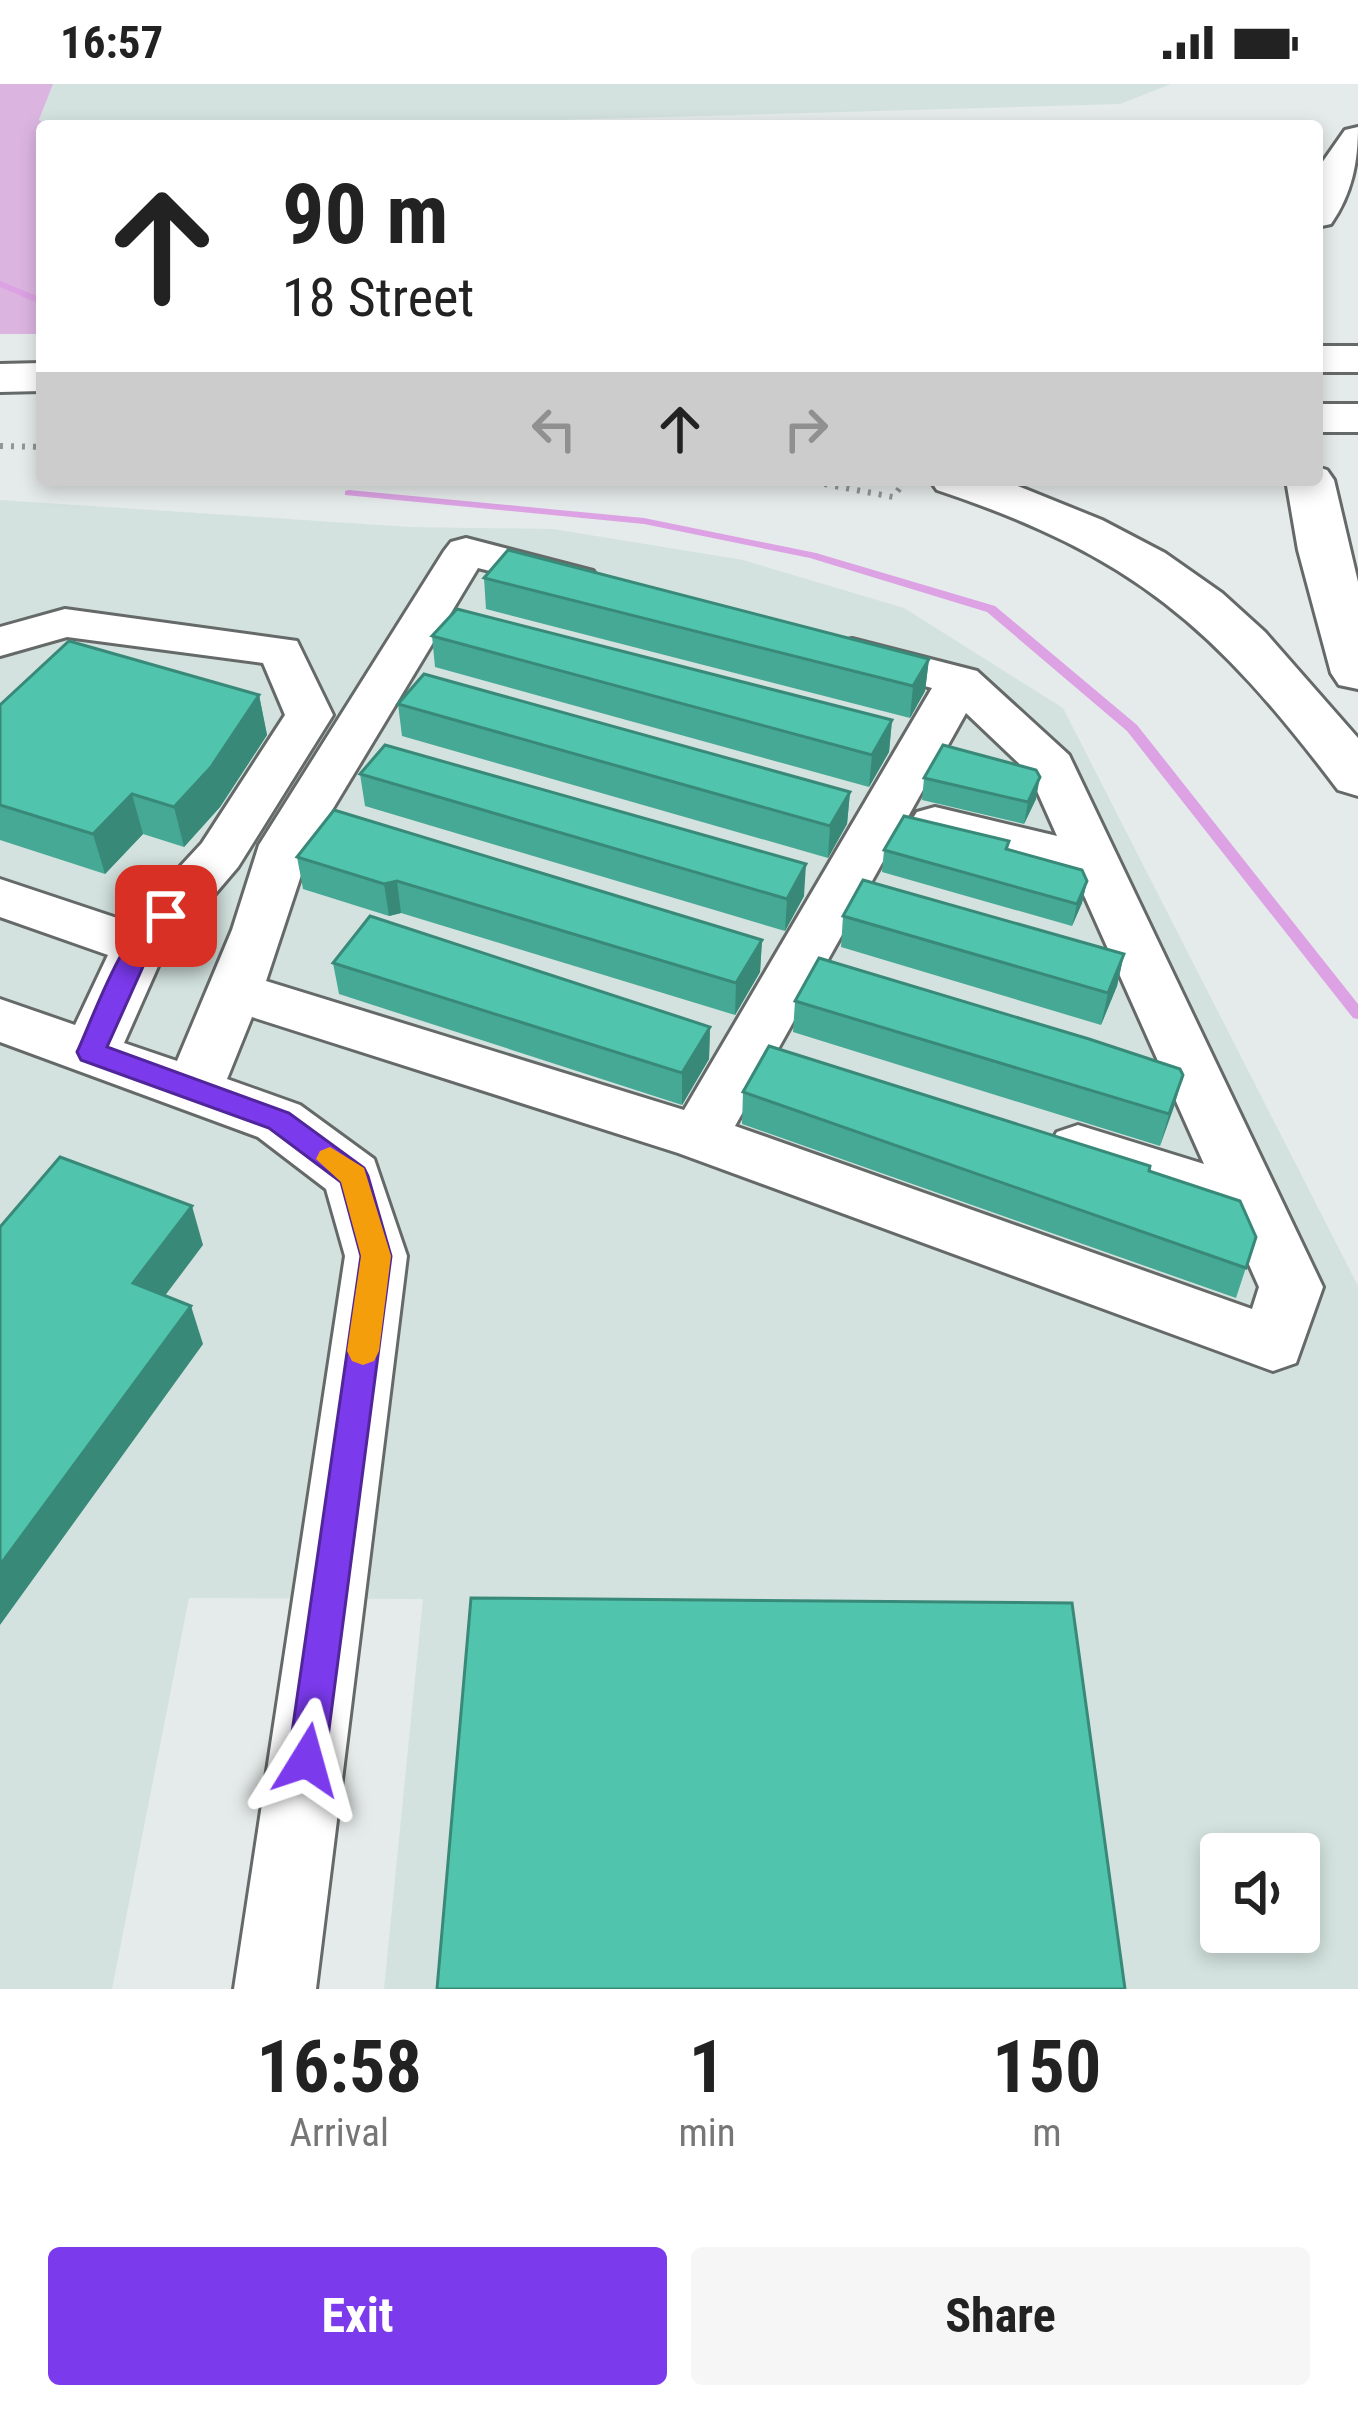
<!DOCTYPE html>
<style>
body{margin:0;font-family:"Roboto Condensed",sans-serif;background:#f6f6f6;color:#222;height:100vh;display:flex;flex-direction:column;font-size:45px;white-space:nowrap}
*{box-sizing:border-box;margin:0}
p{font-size:39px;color:#767676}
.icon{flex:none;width:66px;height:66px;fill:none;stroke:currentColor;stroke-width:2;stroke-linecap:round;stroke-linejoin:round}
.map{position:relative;height:1905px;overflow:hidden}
.panel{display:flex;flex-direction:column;background:#fff;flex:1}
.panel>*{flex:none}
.top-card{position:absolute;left:36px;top:36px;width:1287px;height:366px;border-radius:12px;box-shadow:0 6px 18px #0003;background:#fff;color:#222;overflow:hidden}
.tools{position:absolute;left:1200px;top:1749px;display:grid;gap:24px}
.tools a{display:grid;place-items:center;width:120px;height:120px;border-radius:12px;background:#fff;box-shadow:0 6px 18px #0003;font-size:60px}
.pin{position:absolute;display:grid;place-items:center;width:102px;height:102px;color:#fff;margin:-51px;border-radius:24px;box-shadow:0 6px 18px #0006}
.me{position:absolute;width:132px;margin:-66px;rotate:8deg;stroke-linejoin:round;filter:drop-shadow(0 0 9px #0008)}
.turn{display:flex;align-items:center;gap:42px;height:252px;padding:0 48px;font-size:54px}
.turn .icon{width:156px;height:156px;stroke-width:2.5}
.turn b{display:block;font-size:84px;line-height:102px}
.lanes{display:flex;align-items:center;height:114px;padding:0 48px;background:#0003;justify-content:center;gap:60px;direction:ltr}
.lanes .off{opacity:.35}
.eta{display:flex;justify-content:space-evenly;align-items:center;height:204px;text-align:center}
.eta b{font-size:72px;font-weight:700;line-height:84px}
.button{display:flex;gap:24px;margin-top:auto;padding:24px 48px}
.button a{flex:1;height:138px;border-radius:12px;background:#7c3aed;color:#fff;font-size:48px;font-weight:700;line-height:138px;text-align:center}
.button a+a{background:#f6f6f6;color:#222}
.status{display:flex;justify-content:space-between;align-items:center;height:84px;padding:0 60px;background:#fff;direction:ltr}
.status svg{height:33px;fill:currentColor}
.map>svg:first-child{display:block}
.built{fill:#d3e2de;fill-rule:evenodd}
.green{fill:#dbb5e0}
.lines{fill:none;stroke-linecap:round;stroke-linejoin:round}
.stream{fill:#dca2e4;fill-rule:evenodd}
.minor-casing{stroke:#656a69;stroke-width:6}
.major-casing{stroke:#656a69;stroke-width:6}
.highway-casing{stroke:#656a69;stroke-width:6}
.path{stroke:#919695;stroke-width:6;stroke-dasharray:3 8;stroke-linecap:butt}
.minor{fill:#fff;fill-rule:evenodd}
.major{fill:#fff;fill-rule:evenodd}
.highway{fill:#fff;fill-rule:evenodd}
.wall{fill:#46a995}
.shaded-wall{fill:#398979}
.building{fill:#51c4ad;stroke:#398979;stroke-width:3}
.route{fill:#7c3aed;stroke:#51269a;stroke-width:3}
.slow{fill:#f59e0b}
</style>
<div class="status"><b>16:57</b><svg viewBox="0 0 49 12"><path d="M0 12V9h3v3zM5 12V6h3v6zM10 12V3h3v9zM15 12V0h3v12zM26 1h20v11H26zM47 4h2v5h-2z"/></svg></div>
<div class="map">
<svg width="1358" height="1905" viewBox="0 0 1358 1905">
<rect width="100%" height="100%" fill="#e5ebea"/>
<path class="built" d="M53 0H1171L1120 20 559 36 547 42H46L39 37Z
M0 416 410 443 553 445 743 476 904 524 1063 624 1358 1202V1905H384L423 1515 189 1514 112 1905H0ZM1221 1770H1299V1848H1221Z"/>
<path class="green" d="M0 0H53L39 36 46 42H42V250H0Z"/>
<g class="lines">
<path class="stream" d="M0 197 42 214V221L0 203Z
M349 406 644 434 816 469 995 522 1137 641 1358 920V935L1353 934 1127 647 987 528 810 474 644 440 345 411V407Z"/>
<defs>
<path id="minor" d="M466 454 593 487 599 496 593 505 577 509 478 484 311 761 266 897 684 1026 932 604 836 579 829 569 836 559 852 555 977 587 1069 671 1323 1203 1296 1279 1273 1287 678 1069 252 933 227 995 300 1021 374 1075 407 1172 316 1905H234L345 1172 326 1105 258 1053 0 958V915L75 941 108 871 0 833V795L129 838 202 759 285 631 263 579 67 553 0 572V543L65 525 297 557 333 631 238 783 163 871 124 959 177 977 232 846 259 761 444 467 451 458ZM966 629 1029 689 1057 752 935 723 917 728 909 740 917 752 1075 791 1204 1080 1078 1041 1057 1048 1048 1064 1057 1080 1229 1136 1259 1203 1252 1225 735 1042Z"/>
<path id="major" d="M1317 262H1358V288H1317Z
M42 279V307L0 308V280Z
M1317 320H1358V348H1317Z"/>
<path id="highway" d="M1358 43C1358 78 1352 110 1331 140L1317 143V86L1345 46Z
M1317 383 1327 386 1334 396 1358 498V605L1339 601 1331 589 1298 466 1286 396H1317Z
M930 396H1003L1102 436 1165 469 1222 509 1265 548 1358 654V712L1338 706C1215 543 1133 471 937 406Z"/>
</defs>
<use href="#minor" class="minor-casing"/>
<use href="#major" class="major-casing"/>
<use href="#highway" class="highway-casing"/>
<path class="path" d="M0 362 42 363
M803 396 893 413 906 396"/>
<use href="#minor" class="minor"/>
<use href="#major" class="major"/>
<use href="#highway" class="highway"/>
</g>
<path class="wall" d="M484 494 929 575 925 607 910 634 486 525Z
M432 552 892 636 889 668 869 703 435 583Z
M259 611 267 651 220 723 184 763 143 750 105 790 0 756V621Z
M398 620 850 708 847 740 828 774 402 652Z
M360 690 804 812 785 847 365 722Z
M924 694 1036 715 1024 740 922 716Z
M1009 757 1008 765 1087 797 1082 819 1072 842 882 788 884 766Z
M297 773 762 856 760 888 735 931 401 829 389 832 303 805Z
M843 832 1124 870 1117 902 1101 941 841 863Z
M333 879 710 943 709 975 682 1021 339 910Z
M795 917 1183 991 1160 1062 793 948Z
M743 1008 1149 1087 1256 1153 1236 1214 742 1040Z"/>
<path class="shaded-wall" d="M929 575 925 607 910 634 913 602Z
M259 611 267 651 220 723 184 763 174 723Z
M892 636 889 668 869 703 872 671Z
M1040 693 1036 715 1024 740 1028 718Z
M850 708 847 740 828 774 830 742Z
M132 710 143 750 105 790 93 750Z
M806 780 804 812 785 847 787 815Z
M397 797 401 829 389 832 384 800Z
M1087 797 1082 819 1072 842 1077 820Z
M762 856 760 888 735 931 736 899Z
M1124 870 1117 902 1101 941 1108 909Z
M710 943 709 975 682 1021V989Z
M1183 991 1174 1023 1160 1062 1169 1030Z
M192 1122 203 1161 146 1237 133 1199Z
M191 1222 203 1260 0 1541V1481Z"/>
<path class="building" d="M508 466 929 575 913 602 484 494Z
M457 525 892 636 872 671 432 552Z
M69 557 259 611 211 683 174 723 132 710 93 750 0 721V621Z
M424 590 850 708 830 742 398 620Z
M385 661 806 780 787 815 360 690Z
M943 661 1036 686 1040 693 1028 718 924 694Z
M334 726 762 856 736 899 397 797 384 800 297 773Z
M904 732 1009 757 1006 765 1082 786 1087 797 1077 820 884 766Z
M863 796 1124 870 1108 909 843 832Z
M370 832 710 943 682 989 333 879Z
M819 874 1089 955 1180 985 1183 991 1169 1030 795 917Z
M769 962 1150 1082 1149 1087 1240 1117 1256 1153 1246 1184 743 1008Z
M60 1073 192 1122 133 1199 191 1222 0 1481V1143Z
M471 1514 1072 1519 1125 1905H437Z"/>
<path class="route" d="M166 823 179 832 150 867 107 963 289 1029 364 1084 368 1092 391 1172 325 1676 320 1689 307 1694 294 1689 288 1676 361 1172 341 1098 269 1044 81 976 77 968C94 932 126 835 166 823Z"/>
<path class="slow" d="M330 1063 364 1084 391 1172 379 1267 374 1277 363 1281 352 1277 347 1267 361 1172 341 1098 316 1075 320 1067Z"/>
</svg>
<div class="tools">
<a><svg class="icon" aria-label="sound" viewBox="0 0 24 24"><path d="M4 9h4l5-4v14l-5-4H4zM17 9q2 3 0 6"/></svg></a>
</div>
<div class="pin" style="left:166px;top:832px;background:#d93025"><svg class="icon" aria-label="arrive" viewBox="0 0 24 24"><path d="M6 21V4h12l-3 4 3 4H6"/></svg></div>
<svg class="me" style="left:307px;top:1676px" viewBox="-20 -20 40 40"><path d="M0-17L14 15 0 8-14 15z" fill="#7c3aed" stroke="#fff" stroke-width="4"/></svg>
<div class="top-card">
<div class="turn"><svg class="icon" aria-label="ahead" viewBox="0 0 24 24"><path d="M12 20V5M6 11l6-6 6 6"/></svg><div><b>90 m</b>18 Street</div></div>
<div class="lanes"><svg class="icon off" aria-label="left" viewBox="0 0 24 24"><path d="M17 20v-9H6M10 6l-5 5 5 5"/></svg><svg class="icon" aria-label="ahead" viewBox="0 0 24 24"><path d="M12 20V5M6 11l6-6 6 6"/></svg><svg class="icon off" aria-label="right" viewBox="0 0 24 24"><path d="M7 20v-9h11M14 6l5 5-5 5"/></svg></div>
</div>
</div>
<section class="panel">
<div class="eta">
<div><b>16:58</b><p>Arrival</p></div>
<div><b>1</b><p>min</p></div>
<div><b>150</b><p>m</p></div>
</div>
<div class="button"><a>Exit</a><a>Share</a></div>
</section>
